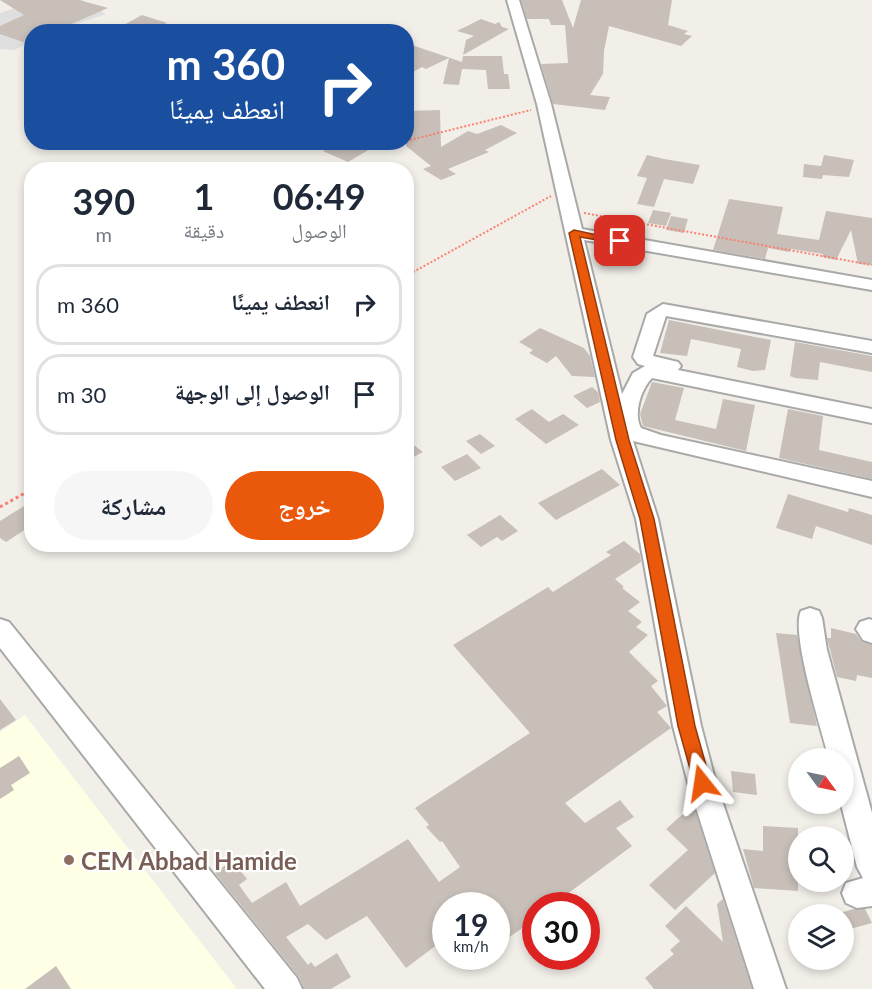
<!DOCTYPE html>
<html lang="ar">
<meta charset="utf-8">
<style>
body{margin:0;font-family:Lato,"Noto Naskh Arabic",sans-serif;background:#f6f6f7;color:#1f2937;direction:rtl;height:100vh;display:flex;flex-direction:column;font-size:22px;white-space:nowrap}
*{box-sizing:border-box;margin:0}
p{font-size:20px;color:#747a83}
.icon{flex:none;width:33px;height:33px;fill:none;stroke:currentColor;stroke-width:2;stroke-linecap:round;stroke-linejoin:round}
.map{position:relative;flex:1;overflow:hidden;direction:ltr}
.drawer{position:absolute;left:24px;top:162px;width:390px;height:390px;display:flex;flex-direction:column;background:#fff;border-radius:24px;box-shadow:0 3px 9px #0003;direction:rtl}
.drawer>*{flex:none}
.banner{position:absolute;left:24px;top:24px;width:390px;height:126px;border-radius:24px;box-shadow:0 3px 9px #0003;direction:rtl;background:#1a4fa0;color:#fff;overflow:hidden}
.needle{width:39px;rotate:123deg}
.buttons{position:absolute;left:788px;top:748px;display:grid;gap:12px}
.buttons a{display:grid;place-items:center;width:66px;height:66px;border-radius:50%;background:#fff;box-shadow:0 3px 9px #0003;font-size:30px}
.speed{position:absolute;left:432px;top:892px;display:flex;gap:12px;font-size:30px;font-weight:700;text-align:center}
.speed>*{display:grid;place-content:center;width:78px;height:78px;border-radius:50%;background:#fff;box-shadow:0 3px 9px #0003;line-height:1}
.speed small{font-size:15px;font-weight:400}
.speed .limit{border:9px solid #d22;background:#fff;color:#111}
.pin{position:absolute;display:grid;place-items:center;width:51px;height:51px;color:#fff;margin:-26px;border-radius:12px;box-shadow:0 3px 9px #0006}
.me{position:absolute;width:66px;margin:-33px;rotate:345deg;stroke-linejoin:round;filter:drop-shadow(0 0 4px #0008)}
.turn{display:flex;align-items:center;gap:21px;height:126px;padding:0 30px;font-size:27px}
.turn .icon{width:78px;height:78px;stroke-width:2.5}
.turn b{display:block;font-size:42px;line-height:51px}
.eta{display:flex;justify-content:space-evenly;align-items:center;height:102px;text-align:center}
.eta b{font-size:36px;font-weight:700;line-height:42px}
.action{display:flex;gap:12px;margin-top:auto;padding:12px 30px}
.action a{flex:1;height:69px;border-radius:36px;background:#ea580c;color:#fff;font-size:24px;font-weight:700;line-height:69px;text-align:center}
.action a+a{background:#f6f6f7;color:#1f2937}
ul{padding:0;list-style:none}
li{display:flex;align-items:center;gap:18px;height:81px;margin:0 12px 9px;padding:0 18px;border:3px solid #e0e1e3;border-radius:24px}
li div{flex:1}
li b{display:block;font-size:22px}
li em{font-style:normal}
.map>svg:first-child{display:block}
.residential{fill:#e0dfdf}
.education{fill:#ffffe5}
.building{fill:#c7bfb8}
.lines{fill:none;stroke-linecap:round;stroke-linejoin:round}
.minor-casing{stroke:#a9a9a9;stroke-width:4}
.path-far1{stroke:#fa8072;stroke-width:2;stroke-dasharray:2 2;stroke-linecap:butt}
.path{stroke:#fa8072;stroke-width:3;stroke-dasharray:3 3;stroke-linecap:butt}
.minor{fill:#fff;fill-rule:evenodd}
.route{fill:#ea580c;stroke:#983908;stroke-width:1.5}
.education-dot{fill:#8d6e63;stroke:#fff;stroke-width:2}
.labels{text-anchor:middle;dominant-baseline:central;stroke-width:4.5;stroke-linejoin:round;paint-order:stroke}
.near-education-label{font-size:24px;font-weight:bold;fill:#785e54;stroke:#fff;text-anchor:start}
</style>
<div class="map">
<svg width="872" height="989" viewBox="0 0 872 989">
<rect width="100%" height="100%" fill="#f2efe9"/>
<path class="residential" d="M7 0H82L106 14 56 31 32 32 31 42 14 50 0 49V13L15 8Z"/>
<path class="education" d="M25 715 237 989H0V732Z"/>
<path class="building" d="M0 0H79L108 8 53 32H32V38L23 42 0 34V26L24 15Z
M521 0H562L573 28 581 0H672L668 25 688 31 684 34 692 36 681 46 609 26 604 51 603 74 590 95 610 97 605 110 553 104 541 64 568 63 565 25H551L549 19H527Z
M142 15 167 23 147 32H111Z
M481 19 495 24 499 22 502 27 509 29 463 55 466 40 474 36 457 31Z
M406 43 462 62 463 56H502L504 74H508L510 89H488L486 70 462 69 459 85 443 84 449 58 426 69 422 67 406 76Z
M440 110 441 147 468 131 477 134 501 125 517 133 485 150 489 152 448 169 456 174 441 180 423 169 431 166 406 146V111Z
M339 142H382L348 162 323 151Z
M647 155 664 159 700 165 693 184 664 179 654 207 637 204 647 178 637 176Z
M824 155 854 160 849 177 823 175 822 179 803 177 804 164 821 166Z
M729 199 783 207 777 234 819 240 826 211 872 218V265L858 264 851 230 836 260 822 257 823 254 791 249 789 252 768 248 765 259 713 250Z
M653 210 671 213 666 226 648 223Z
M671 216 688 219 684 233 666 230Z
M669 320 771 340 765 370 753 371 737 367 741 349 691 339 687 356 660 353Z
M540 328 584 348 590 356 595 377 572 376 556 356 547 363 529 353 533 350 519 342Z
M795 342 872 356V372L820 362 818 380 795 378 790 376Z
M652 382 684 388 675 420 716 429 723 399 755 405 746 451 643 426 640 414Z
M592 387 598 392 600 402 587 408 573 396Z
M532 409 549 422 563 414 579 425 546 444 515 419Z
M788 409 823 416 819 450 872 462V479L779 458Z
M480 434 495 446 481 454 466 441Z
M406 439 423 452 406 461Z
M467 454 481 468 455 481 441 467Z
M602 469 620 485 556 520 538 503Z
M788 494 848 512 849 508 872 515V545L816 526 812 539 776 528Z
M32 501V525L6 542 0 538V521Z
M500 515 518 531 502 541 497 537 481 547 467 535Z
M624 541 640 554 641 562 615 579 624 587 622 588 640 602 628 611 642 622 636 627 648 635 629 652 658 681 651 686 667 706 657 712 671 728 565 803 585 823 620 800 634 817 616 828 632 846 551 906H536V918L496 947V906H488L480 896 467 906H446V938L406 968 367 916 326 940 308 924 286 937 308 965 311 962 315 967 337 953 351 977 331 989H304L299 977 215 873 232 860 247 879 239 885 252 903 286 882 300 906 408 839 439 882 460 867 442 841 440 842 426 827 429 825 415 808 530 733 453 645 548 587 553 592 611 555 606 552Z
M831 628 856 634 862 642 872 645V678L857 675 856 681 837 677 827 638H831Z
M776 633 797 635 817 726 790 723Z
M0 699 16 720 0 730Z
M19 756 30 773 11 785 14 790 0 799V768Z
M731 771 755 774 757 795 733 792Z
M693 805 715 873 675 910 649 885 688 850 666 829Z
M763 826 798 828V891L754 888 743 849 763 851Z
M723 899 752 989H654L645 978 674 954 670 950 680 941 665 926 686 906 723 942 717 904Z
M854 909H865L872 923 843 931V912Z
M459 957H489L470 971Z
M56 966 71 989H25Z"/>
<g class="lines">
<defs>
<path id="minor" d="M507 0H519L551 104 582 229 872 280V290L584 240 622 394 633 373 645 366 638 364 633 357 647 314 663 304 872 341V353L666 316 653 356 678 362 681 366 678 370 872 409V423L652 378C641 389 633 414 641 428L661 435 872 481V497L633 441 658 519 701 726 716 783 786 989H754L688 783 673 726 636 519 611 440 537 104Z
M810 608 819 611 822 618 827 650 872 813V906L857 908 846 903 842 893 846 883 863 878 857 867 841 804H843V759H829C822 731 790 632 801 611Z
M0 619 9 622 297 978 302 989H265L0 648Z
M869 619 872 620V643L863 640 856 629 860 622Z"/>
</defs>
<use href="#minor" class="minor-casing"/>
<path class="path-far1" d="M406 141 531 110
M383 147 401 142
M584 213 872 265
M406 276 551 196"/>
<path class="path" d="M0 507 32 489"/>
<use href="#minor" class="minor"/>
</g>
<path class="route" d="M574 230 625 241 620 244 580 237 629 440 654 519 695 726 711 783 709 788 702 790 696 788 694 783 678 726 640 519 616 440 569 233Z"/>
<circle class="education-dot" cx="69" cy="860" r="6"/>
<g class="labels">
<g class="near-education-label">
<text x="81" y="860">CEM Abbad Hamide</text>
</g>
</g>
</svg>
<div class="buttons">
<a><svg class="needle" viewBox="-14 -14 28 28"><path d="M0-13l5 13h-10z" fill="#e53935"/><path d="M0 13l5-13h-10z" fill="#747a83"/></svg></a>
<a><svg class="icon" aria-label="search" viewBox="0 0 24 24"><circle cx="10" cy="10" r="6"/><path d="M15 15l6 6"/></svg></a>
<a><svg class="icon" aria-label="layers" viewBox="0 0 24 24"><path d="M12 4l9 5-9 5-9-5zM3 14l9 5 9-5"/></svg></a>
</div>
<div class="speed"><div>19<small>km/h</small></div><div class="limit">30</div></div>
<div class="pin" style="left:620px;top:241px;background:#d93025"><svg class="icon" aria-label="arrive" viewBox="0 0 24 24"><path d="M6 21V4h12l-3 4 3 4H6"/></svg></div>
<svg class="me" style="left:702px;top:783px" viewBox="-20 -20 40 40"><path d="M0-17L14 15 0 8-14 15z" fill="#ea580c" stroke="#fff" stroke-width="4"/></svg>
<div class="banner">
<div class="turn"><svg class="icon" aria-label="right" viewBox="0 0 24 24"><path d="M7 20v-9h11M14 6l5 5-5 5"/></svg><div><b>360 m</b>انعطف يمينًا</div></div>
</div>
<section class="drawer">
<div class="eta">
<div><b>06:49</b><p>الوصول</p></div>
<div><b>1</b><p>دقيقة</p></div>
<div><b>390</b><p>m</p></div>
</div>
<ul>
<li><svg class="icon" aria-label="right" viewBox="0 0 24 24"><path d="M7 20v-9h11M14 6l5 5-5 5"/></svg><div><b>انعطف يمينًا</b></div><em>360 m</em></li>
<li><svg class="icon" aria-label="arrive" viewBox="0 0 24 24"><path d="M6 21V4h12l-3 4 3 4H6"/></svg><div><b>الوصول إلى الوجهة</b></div><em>30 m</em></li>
</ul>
<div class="action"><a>خروج</a><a>مشاركة</a></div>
</section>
</div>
